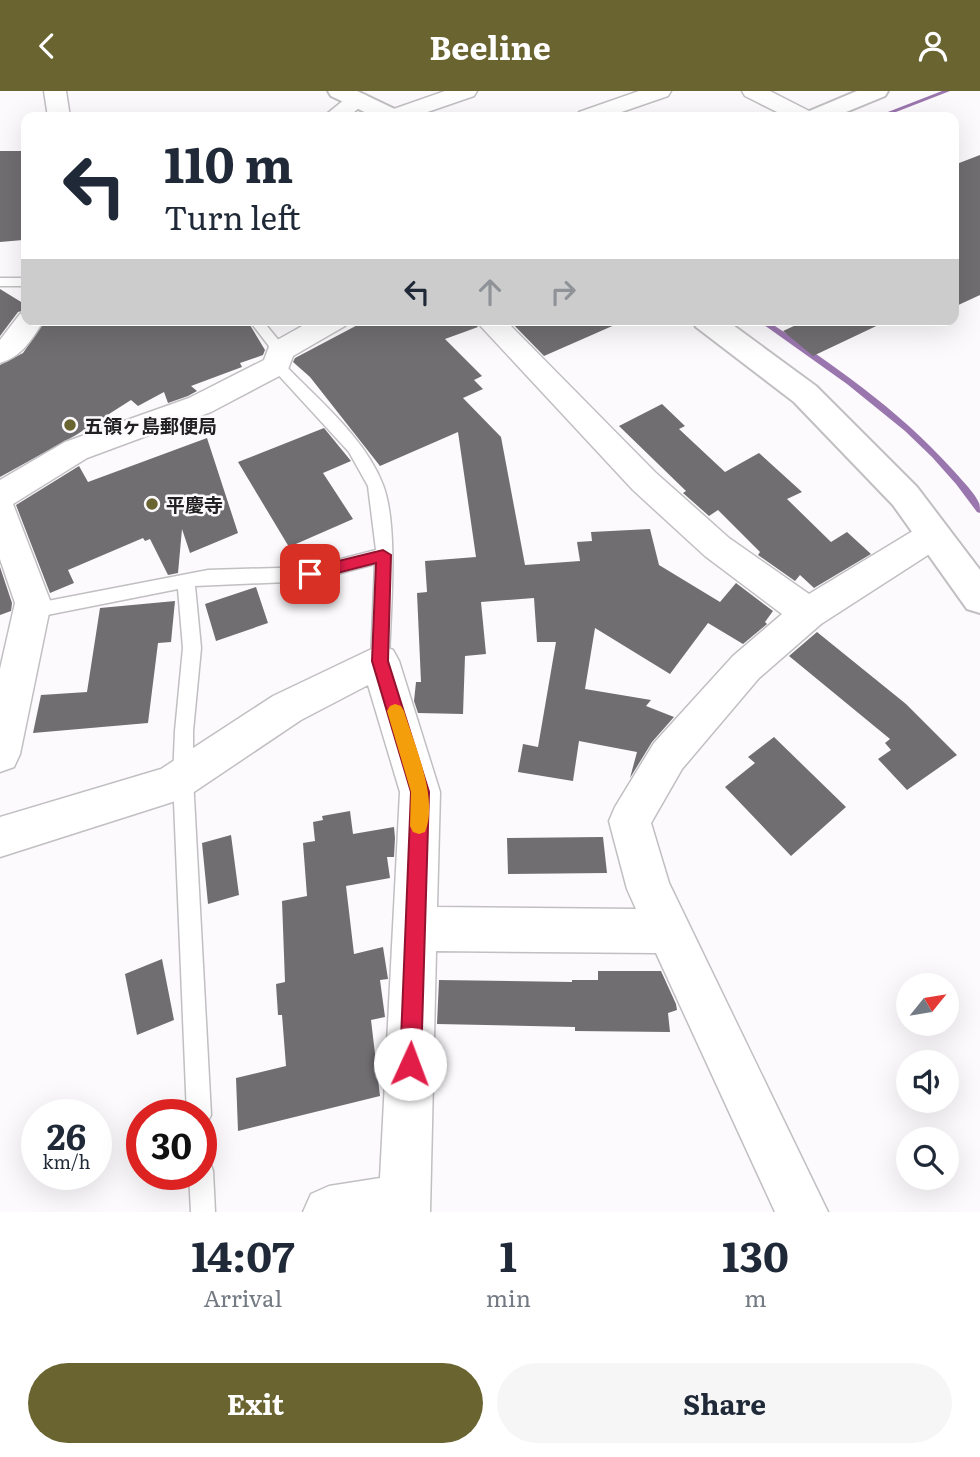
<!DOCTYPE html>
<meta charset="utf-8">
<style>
body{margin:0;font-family:Literata,"Noto Sans JP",serif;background:#f6f6f7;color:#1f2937;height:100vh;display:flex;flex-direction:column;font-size:26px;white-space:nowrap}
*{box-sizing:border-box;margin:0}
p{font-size:23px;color:#747a83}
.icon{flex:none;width:38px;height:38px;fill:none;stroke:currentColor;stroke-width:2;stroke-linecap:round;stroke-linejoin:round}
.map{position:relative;height:1121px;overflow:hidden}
.sheet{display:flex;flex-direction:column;background:#fff;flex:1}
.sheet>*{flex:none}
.guide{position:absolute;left:21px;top:21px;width:938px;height:214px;border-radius:14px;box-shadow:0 7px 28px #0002;background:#fff;color:#1f2937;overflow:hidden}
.needle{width:46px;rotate:60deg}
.fabs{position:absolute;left:896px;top:882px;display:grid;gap:14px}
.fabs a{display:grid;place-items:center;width:63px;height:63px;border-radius:50%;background:#fff;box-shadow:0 7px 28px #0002;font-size:35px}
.speed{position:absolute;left:21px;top:1008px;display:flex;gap:14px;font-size:35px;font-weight:700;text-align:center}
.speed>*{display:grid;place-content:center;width:91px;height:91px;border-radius:50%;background:#fff;box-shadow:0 7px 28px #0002;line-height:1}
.speed small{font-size:18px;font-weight:400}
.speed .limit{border:10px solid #d22;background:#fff;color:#111}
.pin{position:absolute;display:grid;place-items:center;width:60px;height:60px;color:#fff;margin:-30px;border-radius:14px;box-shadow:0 4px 10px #0006}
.me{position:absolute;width:77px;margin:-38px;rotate:2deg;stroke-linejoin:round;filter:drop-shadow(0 0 5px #0008)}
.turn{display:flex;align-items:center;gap:24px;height:147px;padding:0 28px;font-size:32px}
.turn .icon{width:91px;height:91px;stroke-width:2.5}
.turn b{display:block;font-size:49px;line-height:60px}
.lanes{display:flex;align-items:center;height:66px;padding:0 28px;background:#0003;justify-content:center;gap:35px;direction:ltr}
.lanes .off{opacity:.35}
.eta{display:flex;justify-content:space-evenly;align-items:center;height:119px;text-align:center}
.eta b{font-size:42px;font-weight:700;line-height:49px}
.button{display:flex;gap:14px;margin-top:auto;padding:14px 28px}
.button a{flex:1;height:80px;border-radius:42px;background:#6a6431;color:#fff;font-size:28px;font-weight:700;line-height:80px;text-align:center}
.button a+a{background:#f6f6f7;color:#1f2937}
header{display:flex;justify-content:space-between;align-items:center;height:91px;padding:0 28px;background:#6a6431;color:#fff;font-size:32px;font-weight:700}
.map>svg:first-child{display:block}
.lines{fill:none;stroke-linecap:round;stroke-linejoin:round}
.stream{fill:#9a76ae;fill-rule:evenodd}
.building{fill:#706e71}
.lane-casing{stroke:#c1bfc2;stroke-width:3}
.street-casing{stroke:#c1bfc2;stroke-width:3}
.secondary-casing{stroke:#c1bfc2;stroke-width:4}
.lane{fill:#fff;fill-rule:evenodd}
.street{fill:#fff;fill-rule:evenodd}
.secondary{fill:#fff;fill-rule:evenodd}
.route{fill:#e11d48;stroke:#92132f;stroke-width:2}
.slow{fill:#f59e0b}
.poi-dot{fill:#6a6431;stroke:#fcfafd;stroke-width:2.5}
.labels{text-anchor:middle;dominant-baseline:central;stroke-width:5;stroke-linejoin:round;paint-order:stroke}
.poi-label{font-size:19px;font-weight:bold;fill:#222122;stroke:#fcfafd;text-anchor:start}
</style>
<header><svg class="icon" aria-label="back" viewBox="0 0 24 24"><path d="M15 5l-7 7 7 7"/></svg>Beeline<svg class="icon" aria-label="person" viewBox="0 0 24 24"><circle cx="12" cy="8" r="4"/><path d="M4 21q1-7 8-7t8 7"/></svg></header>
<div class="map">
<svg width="980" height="1121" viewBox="0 0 980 1121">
<rect width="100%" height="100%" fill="#fcfafd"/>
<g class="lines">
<path class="stream" d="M942 0H950L883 26H875Z
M757 229H766C832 273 898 318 952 378 959 386 975 402 979 412 980 414 980 420 980 422L977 421 956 393 932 366 905 340 847 293Z"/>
</g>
<path class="building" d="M0 60H26V131L23 149 0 151Z
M980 64V204L954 216V74Z
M0 198 26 214V219L18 221 0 245Z
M46 229H247L265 259 263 264 240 272 242 276 191 295 197 300 188 305 168 312 164 301 138 315 131 309 76 344 0 386V274L23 262Z
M367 229H472L478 236 445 248 482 285 474 289 483 298 463 307 501 346 525 474 580 470 577 451 592 450 591 441 650 438 659 474 720 511 736 492 773 520 765 531 767 533 743 553 708 532 670 583 595 537 585 598 651 609 646 615 674 626 652 651 630 687 637 661 579 650 573 690 518 681 523 653 538 656 556 551H537L534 507 481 511 486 563 465 565 463 623 418 622 414 610 416 591H421L417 502 427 501 425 470 476 466 458 341 380 375 310 286 293 271 295 267Z
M509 229H626L544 265Z
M807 229H889L813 265 783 240Z
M662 313 685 335 679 338 725 381 759 362 802 401 787 408 831 451 847 441 871 463 814 497 800 484 795 490 758 464 760 461 718 419 709 425 683 402 686 400 619 335Z
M324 337 351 370 323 382 353 428 289 456 238 371Z
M207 347 238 442 190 462 182 438 178 482 168 484 150 448 145 450 143 447 68 479 74 492 50 502 16 414 79 375 88 391Z
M0 476 12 512 11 520 0 524Z
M256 496 268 532 216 550 205 513Z
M175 510 171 551 158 552 148 632 33 642 41 604 87 601 100 517Z
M817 541 906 613 957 664 907 699 878 668 891 659 885 652 890 648 789 565Z
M774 646 846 716 791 765 725 696 755 672 748 666Z
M350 720 353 743 394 736 395 747 394 766H387L390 787 346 795 354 863 383 856 388 888 380 889 385 926 371 929 380 1005 238 1040 236 987 286 975 282 924H278L276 893 285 891 282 810 307 805 303 752 315 750 313 731 323 729 322 725Z
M231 744 239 804 208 813 202 752Z
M603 746 607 782 508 783 507 747Z
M162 868 174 929 137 944 125 883Z
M598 880H661L676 913 677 919 668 922 670 941 575 940V936L437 933 439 889 572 891V889H598Z"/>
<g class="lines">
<defs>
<path id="lane" d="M0 187H26V195H0Z
M249 229H262L285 257V263H275Z
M277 269 282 271C316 307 365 346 383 394 399 436 390 523 389 570L386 575 380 578 374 575 371 570 375 473 310 490 195 495 201 557 193 640V687L211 1024 207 1032 201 1035V1024H187L173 687 175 640 183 557 178 498 32 527 26 525 24 520 26 515 32 513 208 479 310 476 376 459 368 395 349 361 272 277 270 274Z
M201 1068 210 1071 213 1080 215 1121H191L189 1083H201Z"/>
<path id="street" d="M44 0H66L70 26H48Z
M445 0H477L474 5 413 26H382L385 21Z
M639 0H671L668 5 607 26H576L579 21Z
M742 0H770L811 21 814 26H787L745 5Z
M358 2 366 4 369 9 348 26H323L350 4Z
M26 221V229H44C32 248 23 265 0 272V249L20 223Z
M313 229H349L345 235 293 265 287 281 211 321 87 367 13 413 51 512 20 663 14 676 0 681V578L15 512 0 468V389L65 351 189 307 264 269 270 253Z
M475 229H505L655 381 729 447 809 503 921 435 933 431 945 435 950 444 945 453 821 533 759 587 682 678 651 732 669 792 828 1121H775L656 862 436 860 430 1121H303L311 1103 329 1095 380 1087 400 701 368 594 301 629 185 707 0 766V726L161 678 273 605 380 554 393 559 399 570 440 701 437 816 636 818 627 798 609 730 615 716 654 652 733 565 782 523 705 465 633 399Z"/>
<path id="secondary" d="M328 0H357L401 21 405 26H375L331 5Z
M857 0H888L885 5 834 26H803L807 21Z
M692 229H726L816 295 917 396 980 479V522L967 518 893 414 794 311 696 236Z"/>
</defs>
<use href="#lane" class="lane-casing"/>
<use href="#street" class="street-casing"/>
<use href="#secondary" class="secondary-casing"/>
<use href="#lane" class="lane"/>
<use href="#street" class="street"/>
<use href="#secondary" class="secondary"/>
</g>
<path class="route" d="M383 459 391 464 388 570 429 701 421 973 418 981 410 984 403 981 400 973 411 701 372 570 376 472 310 489 302 483 310 477Z"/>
<path class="slow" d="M395 613 401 615 404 620C414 653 439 708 425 741L419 743 413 741 410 735 411 701 387 620 390 615Z"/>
<g class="poi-dot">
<circle cx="70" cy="334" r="7"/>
<circle cx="152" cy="413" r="7"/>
</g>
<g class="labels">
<g class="poi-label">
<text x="84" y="334">五領ヶ島郵便局</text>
<text x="166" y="413">平慶寺</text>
</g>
</g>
</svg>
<div class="fabs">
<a><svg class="needle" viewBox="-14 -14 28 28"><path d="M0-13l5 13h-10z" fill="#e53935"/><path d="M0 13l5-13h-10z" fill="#747a83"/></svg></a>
<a><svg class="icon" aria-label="sound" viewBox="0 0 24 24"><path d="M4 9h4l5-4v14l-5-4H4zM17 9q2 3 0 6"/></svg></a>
<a><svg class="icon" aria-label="search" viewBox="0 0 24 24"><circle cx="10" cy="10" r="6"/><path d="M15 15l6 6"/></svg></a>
</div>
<div class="speed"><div>26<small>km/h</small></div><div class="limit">30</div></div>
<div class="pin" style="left:310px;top:483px;background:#d93025"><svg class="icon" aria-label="arrive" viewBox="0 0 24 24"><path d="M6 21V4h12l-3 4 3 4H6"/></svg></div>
<svg class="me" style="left:410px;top:973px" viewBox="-20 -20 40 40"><circle r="19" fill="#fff"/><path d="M0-13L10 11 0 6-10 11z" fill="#e11d48"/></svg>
<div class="guide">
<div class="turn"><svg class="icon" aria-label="left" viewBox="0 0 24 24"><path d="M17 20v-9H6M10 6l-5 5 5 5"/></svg><div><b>110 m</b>Turn left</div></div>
<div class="lanes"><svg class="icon" aria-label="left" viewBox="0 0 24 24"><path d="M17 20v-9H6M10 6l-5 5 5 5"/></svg><svg class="icon off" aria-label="ahead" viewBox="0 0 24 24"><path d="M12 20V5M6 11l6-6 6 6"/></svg><svg class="icon off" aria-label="right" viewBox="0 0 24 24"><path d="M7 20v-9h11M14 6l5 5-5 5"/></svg></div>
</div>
</div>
<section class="sheet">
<div class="eta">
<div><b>14:07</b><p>Arrival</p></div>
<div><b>1</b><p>min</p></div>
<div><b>130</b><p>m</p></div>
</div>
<div class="button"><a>Exit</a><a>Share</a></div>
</section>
